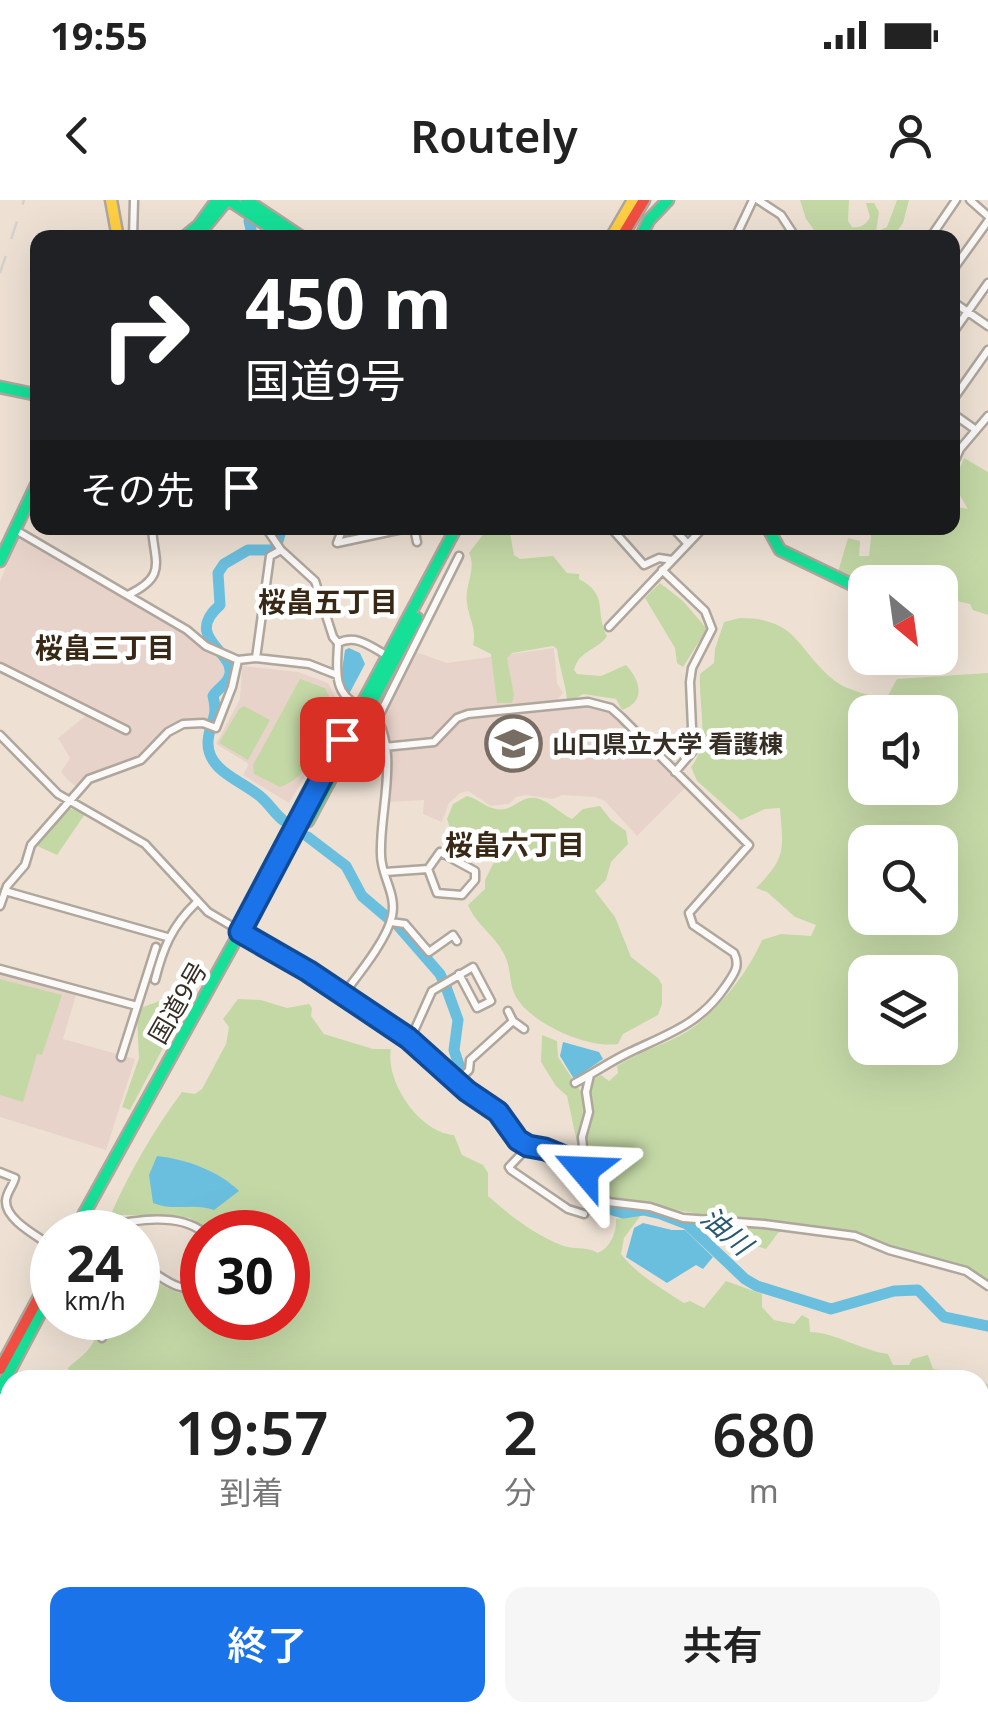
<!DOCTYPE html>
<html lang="ja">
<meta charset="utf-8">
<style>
body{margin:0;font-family:"Noto Sans","Noto Sans JP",sans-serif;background:#f6f6f6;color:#222;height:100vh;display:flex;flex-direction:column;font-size:38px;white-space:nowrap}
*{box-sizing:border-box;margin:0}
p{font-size:32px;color:#767676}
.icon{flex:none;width:55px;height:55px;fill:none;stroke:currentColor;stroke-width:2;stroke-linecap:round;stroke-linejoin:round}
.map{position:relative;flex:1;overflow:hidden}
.side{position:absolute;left:0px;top:1170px;width:990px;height:352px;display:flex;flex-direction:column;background:#fff;border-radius:30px 30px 0 0;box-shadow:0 10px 40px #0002}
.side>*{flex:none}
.banner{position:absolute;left:30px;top:30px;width:930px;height:305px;border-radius:20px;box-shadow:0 10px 40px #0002;background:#202124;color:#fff;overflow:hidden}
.needle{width:65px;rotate:151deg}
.buttons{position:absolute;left:848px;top:365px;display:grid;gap:20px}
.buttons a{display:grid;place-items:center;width:110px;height:110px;border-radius:20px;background:#fff;box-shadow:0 10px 40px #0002;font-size:50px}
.speed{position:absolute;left:30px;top:1010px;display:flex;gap:20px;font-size:50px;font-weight:700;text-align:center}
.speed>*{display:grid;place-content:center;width:130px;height:130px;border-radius:50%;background:#fff;box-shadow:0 10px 40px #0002;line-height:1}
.speed small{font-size:25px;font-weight:400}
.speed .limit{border:15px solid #d22;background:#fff;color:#111}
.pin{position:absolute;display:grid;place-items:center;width:85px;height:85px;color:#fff;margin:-42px;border-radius:20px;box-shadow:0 5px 15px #0006}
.me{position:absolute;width:110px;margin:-55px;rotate:296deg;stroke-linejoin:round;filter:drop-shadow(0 0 8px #0008)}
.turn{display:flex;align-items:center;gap:35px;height:210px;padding:0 50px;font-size:45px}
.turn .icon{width:130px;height:130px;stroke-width:2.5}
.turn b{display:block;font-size:70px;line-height:85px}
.then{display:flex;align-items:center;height:95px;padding:0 50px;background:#0003;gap:20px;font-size:38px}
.eta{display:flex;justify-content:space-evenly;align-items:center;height:170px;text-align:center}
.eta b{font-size:60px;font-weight:600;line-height:70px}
.button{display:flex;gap:20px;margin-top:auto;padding:20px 50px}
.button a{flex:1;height:115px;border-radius:20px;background:#1a73e8;color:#fff;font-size:40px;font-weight:600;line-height:115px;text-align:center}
.button a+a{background:#f6f6f6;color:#222}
.status{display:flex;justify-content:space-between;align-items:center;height:70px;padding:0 50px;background:#fff;direction:ltr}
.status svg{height:28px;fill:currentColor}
header{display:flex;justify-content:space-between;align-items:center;height:130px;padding:0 50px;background:#fff;font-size:45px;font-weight:600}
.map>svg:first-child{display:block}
.education{fill:#e7d3c9}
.green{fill:#c4d8a6;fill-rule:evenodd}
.water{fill:#6bbfde}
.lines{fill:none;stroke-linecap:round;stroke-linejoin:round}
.river{stroke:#6bbfde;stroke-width:11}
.street-casing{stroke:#afa69c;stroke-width:11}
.fast-casing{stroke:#afa69c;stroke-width:15}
.slow-casing{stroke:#afa69c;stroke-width:15}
.jam-casing{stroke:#afa69c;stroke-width:15}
.street{stroke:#fcfaf9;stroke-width:6}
.fast{stroke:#16e098;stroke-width:10}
.slow{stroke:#ffcf43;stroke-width:10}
.jam{stroke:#f24e42;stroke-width:10}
.rail{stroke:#d5d1cd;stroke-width:2.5;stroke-dasharray:18 18;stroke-linecap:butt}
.route-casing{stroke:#114b97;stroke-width:25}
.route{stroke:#1a73e8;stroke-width:18}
.labels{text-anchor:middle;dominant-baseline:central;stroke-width:9;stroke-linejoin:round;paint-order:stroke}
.poi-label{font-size:25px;font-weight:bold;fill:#372f25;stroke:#fff;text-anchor:start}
.street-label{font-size:25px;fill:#372f25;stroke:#fff}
.neighbourhood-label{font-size:28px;font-weight:bold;fill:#392815;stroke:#fff}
.water-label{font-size:28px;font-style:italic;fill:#29596f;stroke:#fff}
</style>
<div class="status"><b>19:55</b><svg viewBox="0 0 49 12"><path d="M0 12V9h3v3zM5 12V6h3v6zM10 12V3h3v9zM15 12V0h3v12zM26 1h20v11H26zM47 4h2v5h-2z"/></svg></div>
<header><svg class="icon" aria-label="back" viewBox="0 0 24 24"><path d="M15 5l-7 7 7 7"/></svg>Routely<svg class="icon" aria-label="person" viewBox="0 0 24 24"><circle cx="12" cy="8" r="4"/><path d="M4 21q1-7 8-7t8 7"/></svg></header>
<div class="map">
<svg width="988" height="1522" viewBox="0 0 988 1522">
<rect width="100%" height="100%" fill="#eee1d4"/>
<path class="education" d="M19 334 227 459 229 476 212 495 216 508 213 522 202 519 171 528 138 560 97 575 93 572 75 586 68 580 61 572 70 558 58 538 88 514 0 465V382Z
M554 448 557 483 563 493 558 499 563 508 592 506 609 512 685 588 637 636 605 601 595 597 562 595 553 599 526 595 516 597 509 604 491 606 468 591 460 593 449 603 442 622 423 614 424 600 389 602 385 510 413 451 447 463Z
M242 466 298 472 328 483 343 512 289 603 243 575 249 564 216 544 240 499Z
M0 774 76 795 63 839 135 859 106 950 0 917Z"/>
<path class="green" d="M800 0H849L848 21 852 27C861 28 866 25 870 17L866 3H874L879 12 876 32 887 27 897 0H909L903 23 893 37 820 38 806 19Z
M964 258 988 272V415L973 410 970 404 957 401 947 418 940 415V403H943L948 391 929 373 919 376 905 367 891 370 889 382H880L872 376 865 386 838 372 848 338 860 341 859 356H869L872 328H952L953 306 968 309 953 284Z
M488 328H509L514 355 520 359 553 356 567 373 579 374V379C610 395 594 413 607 436 597 451 579 450 574 470L577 474 601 476 626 465C641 481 646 502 622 510L616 499 583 494 573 500 567 499C565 482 559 466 557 449L553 446 512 453 507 458 514 495 512 503H497L491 454 473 445C477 428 469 420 467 403 464 386 477 369 469 353Z
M660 383 683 401 707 429 683 467 677 463 675 448 645 398Z
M740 418C799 418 797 451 835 481 850 492 868 493 885 501L897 479 988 473V1081L972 1069 893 1047 857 1032 798 1024 778 1033 766 1049C742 1041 707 1036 694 1013L652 1006 614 1010 605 1007 607 997 587 967 588 951 578 947 567 896 556 886 541 862 542 835 557 841 558 857 584 896 590 892 594 879 601 875 609 881 618 873 617 866C637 853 660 846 681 835 713 818 748 773 762 740L781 734 811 736 816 725 795 717 767 692 756 688C787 657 783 650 780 608L765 609 741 620 697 581 691 567C711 543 698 504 700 474L714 463 715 449 724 422ZM865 512H940V588H865ZM865 642H940V718H865ZM865 772H940V848H865Z
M300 479 325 488 337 512C327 536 306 580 280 587L254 574 253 565Z
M244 506 270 520 248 560 219 543 239 509Z
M467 596C481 600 490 612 505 609 517 606 522 596 536 598 550 601 559 613 572 619L583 609 600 606 611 620 626 631 628 644 611 662 606 680 595 691 615 717 631 757 658 778 662 785V804L658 815 623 834 618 844C588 849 529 823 515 795 509 783 511 768 505 756 496 736 476 725 468 705L485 689V680L494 662 489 643 450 628 447 619 453 604Z
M69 608 85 614 57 655 35 645Z
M0 779 62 795 42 855 37 854 23 902 0 895Z
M176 795 188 801 130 910 122 907 139 858 137 818 143 807Z
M238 799 261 800 287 808 309 804 312 808 311 816 324 834 373 849H391C385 882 420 933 454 935L462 955 483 965 488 973V996C509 1015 534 1034 561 1045 574 1050 586 1046 598 1053 611 1047 617 1032 616 1019L641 1015 624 1038 621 1054C636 1074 664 1090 684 1103L690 1101 704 1108 726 1081 762 1094V1107L774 1120 794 1124 802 1115 809 1119 810 1132C837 1133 860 1150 888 1154L893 1165H909L912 1159 928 1155 933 1169 976 1176 988 1185V1522H42L38 1513 980 1512V1180H71L68 1168C86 1153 102 1142 95 1118H138V1069L140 1074 178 1093H202V1118H288V1032H209L190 1018 169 1015H115L112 1012C131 969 154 930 182 892L195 894 202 889 226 844 229 827 223 819Z"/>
<path class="water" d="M349 448 360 453 365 464 348 496C338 482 343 466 345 450Z
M563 842 599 852 603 859 574 879 560 856Z
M157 956C186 959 219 971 239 991L214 1010C194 1002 174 1012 153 1003L149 975Z
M643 1023 672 1030H685L713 1057 703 1069 696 1065 667 1083 626 1057 634 1028Z"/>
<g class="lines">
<path class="river" d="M249 21 253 38
M282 328 276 347 272 350H248L224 364 218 373 220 405C181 439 239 452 229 477 226 485 217 489 213 496 219 518 209 522 208 542 207 572 244 581 262 598 270 605 275 614 284 621
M308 637 346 666 362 696 389 719
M399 727 440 774 446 787 458 820 454 850 464 880 474 891 492 903 518 936 555 949 565 975 589 1003 623 1013 643 1010 661 1014 687 1024 745 1079 757 1086 831 1109 894 1091 918 1090 944 1117 988 1126"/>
<defs>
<path id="street" d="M758 0 781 15 796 38
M970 0 988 16
M133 38 134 0
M735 38 753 0
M930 38 956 0
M952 71 988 21
M952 101 988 126
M952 134 988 83
M952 201 988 150
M952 213 976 230
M952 267 960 249 988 216
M266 328 281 350 315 381 333 437 338 443C337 469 332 493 359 506
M343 328 337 343 407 328
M414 328 417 342
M611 328 644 365 659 358 672 360
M673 328 688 344
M14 329 187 430 206 446 238 460 256 458 309 464 337 475
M662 370 705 411 712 429 692 468 690 482 693 551 675 572
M128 395C168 376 154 362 152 328
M609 427 703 328
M338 443C356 434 370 446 386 455
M256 458 270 356 281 350
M0 467 126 530
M378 518 459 356
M0 535 58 594 145 644 208 712 308 771 408 838 467 891 498 912 518 940 579 964 608 1002 650 1007 683 1018 764 1024 855 1036 889 1050 966 1071 988 1086
M384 547 434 542 457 518 468 514 588 502 611 508 621 517 749 645 689 713 693 725 734 753C741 767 733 775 725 787 700 824 668 834 630 852 611 861 594 873 575 883
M385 672 428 669 440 652 475 671V680L462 695 437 693 428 669
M5 691 167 737
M0 706 7 686 25 665 31 645 89 579 141 560 168 532 183 524 203 523 216 528 232 487 238 460
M391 722 405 724 429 752 453 735 457 741
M0 769 137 806
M155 780C163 748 172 726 196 703
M343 795C358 775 387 740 392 716 397 694 381 676 381 655 379 609 402 549 371 509
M508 811 513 821
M410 840 432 791 473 767 491 801 477 808 459 774
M121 857 156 747
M457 882 469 870 470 860 513 821 524 829
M528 947 509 967 511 970 568 1009 584 1014
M585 968 582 937 589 912 586 892 590 875
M0 972 15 978C13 986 6 993 6 1001 5 1020 38 1036 51 1046L45 1066 51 1073
M90 1021 103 1027C132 1020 178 1012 203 1032
M150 1070C167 1081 185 1097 202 1081
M90 1118 98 1127 102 1138
M0 1197 10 1210 0 1237
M0 1247 10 1266"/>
<path id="fast" d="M229 0 286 38
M246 0 303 38
M183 38 199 25 217 0
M196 38 227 0
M640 38 649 20 668 0
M0 187 38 195
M768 328 780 350 865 391
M0 361 38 281
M308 621 417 418
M74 1032 240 732 456 328
M0 1189 52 1091"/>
<path id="slow" d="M111 0 118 38
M611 38 633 0"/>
<path id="jam" d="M621 38 644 0
M0 1169 52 1073"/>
</defs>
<use href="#street" class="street-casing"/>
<use href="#fast" class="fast-casing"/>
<use href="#slow" class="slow-casing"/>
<use href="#jam" class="jam-casing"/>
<use href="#street" class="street"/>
<use href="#fast" class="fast"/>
<use href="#slow" class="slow"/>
<use href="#jam" class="jam"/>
<path class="rail" d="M0 73 24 0"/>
</g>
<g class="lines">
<defs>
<path id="route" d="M342 539 240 732 308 771 408 838 467 891 498 912 518 940 528 946 545 949 567 958 584 970"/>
</defs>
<use href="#route" class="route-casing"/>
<use href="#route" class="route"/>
</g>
<defs>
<symbol id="university-ring" viewBox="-11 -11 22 22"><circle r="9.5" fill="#fff" stroke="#776d62" stroke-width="1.5"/><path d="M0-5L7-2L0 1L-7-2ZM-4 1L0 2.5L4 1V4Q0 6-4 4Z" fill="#776d62"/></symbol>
</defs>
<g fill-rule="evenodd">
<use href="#university-ring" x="482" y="512" width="63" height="63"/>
</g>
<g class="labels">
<g class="poi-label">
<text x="552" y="543">山口県立大学 看護棟</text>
</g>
<g class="street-label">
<text transform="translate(177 802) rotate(-60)">国道9号</text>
</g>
<g class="neighbourhood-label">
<text x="328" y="401">桜畠五丁目</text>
<text x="105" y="447">桜畠三丁目</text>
<text x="515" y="644">桜畠六丁目</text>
</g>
<g class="water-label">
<text transform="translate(727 1030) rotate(41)">油川</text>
</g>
</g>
</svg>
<div class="buttons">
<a><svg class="needle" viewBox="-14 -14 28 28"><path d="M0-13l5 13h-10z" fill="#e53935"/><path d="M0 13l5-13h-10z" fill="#767676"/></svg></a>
<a><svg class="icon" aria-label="sound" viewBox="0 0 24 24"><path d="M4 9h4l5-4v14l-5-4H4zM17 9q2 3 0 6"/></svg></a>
<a><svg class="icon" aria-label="search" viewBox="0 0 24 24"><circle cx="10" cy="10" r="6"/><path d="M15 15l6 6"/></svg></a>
<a><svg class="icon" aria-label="layers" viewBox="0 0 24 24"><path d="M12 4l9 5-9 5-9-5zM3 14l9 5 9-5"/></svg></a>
</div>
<div class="speed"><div>24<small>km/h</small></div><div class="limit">30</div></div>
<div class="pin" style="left:342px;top:539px;background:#d93025"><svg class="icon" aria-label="arrive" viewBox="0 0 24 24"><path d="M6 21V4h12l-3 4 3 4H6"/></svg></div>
<svg class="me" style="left:584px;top:970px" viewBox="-20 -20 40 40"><path d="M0-17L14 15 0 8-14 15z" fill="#1a73e8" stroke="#fff" stroke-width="4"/></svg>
<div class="banner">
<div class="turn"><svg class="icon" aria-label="right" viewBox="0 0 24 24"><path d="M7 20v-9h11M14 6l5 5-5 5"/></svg><div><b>450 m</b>国道9号</div></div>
<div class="then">その先<svg class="icon" aria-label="arrive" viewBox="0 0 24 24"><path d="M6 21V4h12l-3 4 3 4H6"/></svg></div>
</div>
<section class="side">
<div class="eta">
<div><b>19:57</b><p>到着</p></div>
<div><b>2</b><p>分</p></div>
<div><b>680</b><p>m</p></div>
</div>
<div class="button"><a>終了</a><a>共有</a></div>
</section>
</div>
